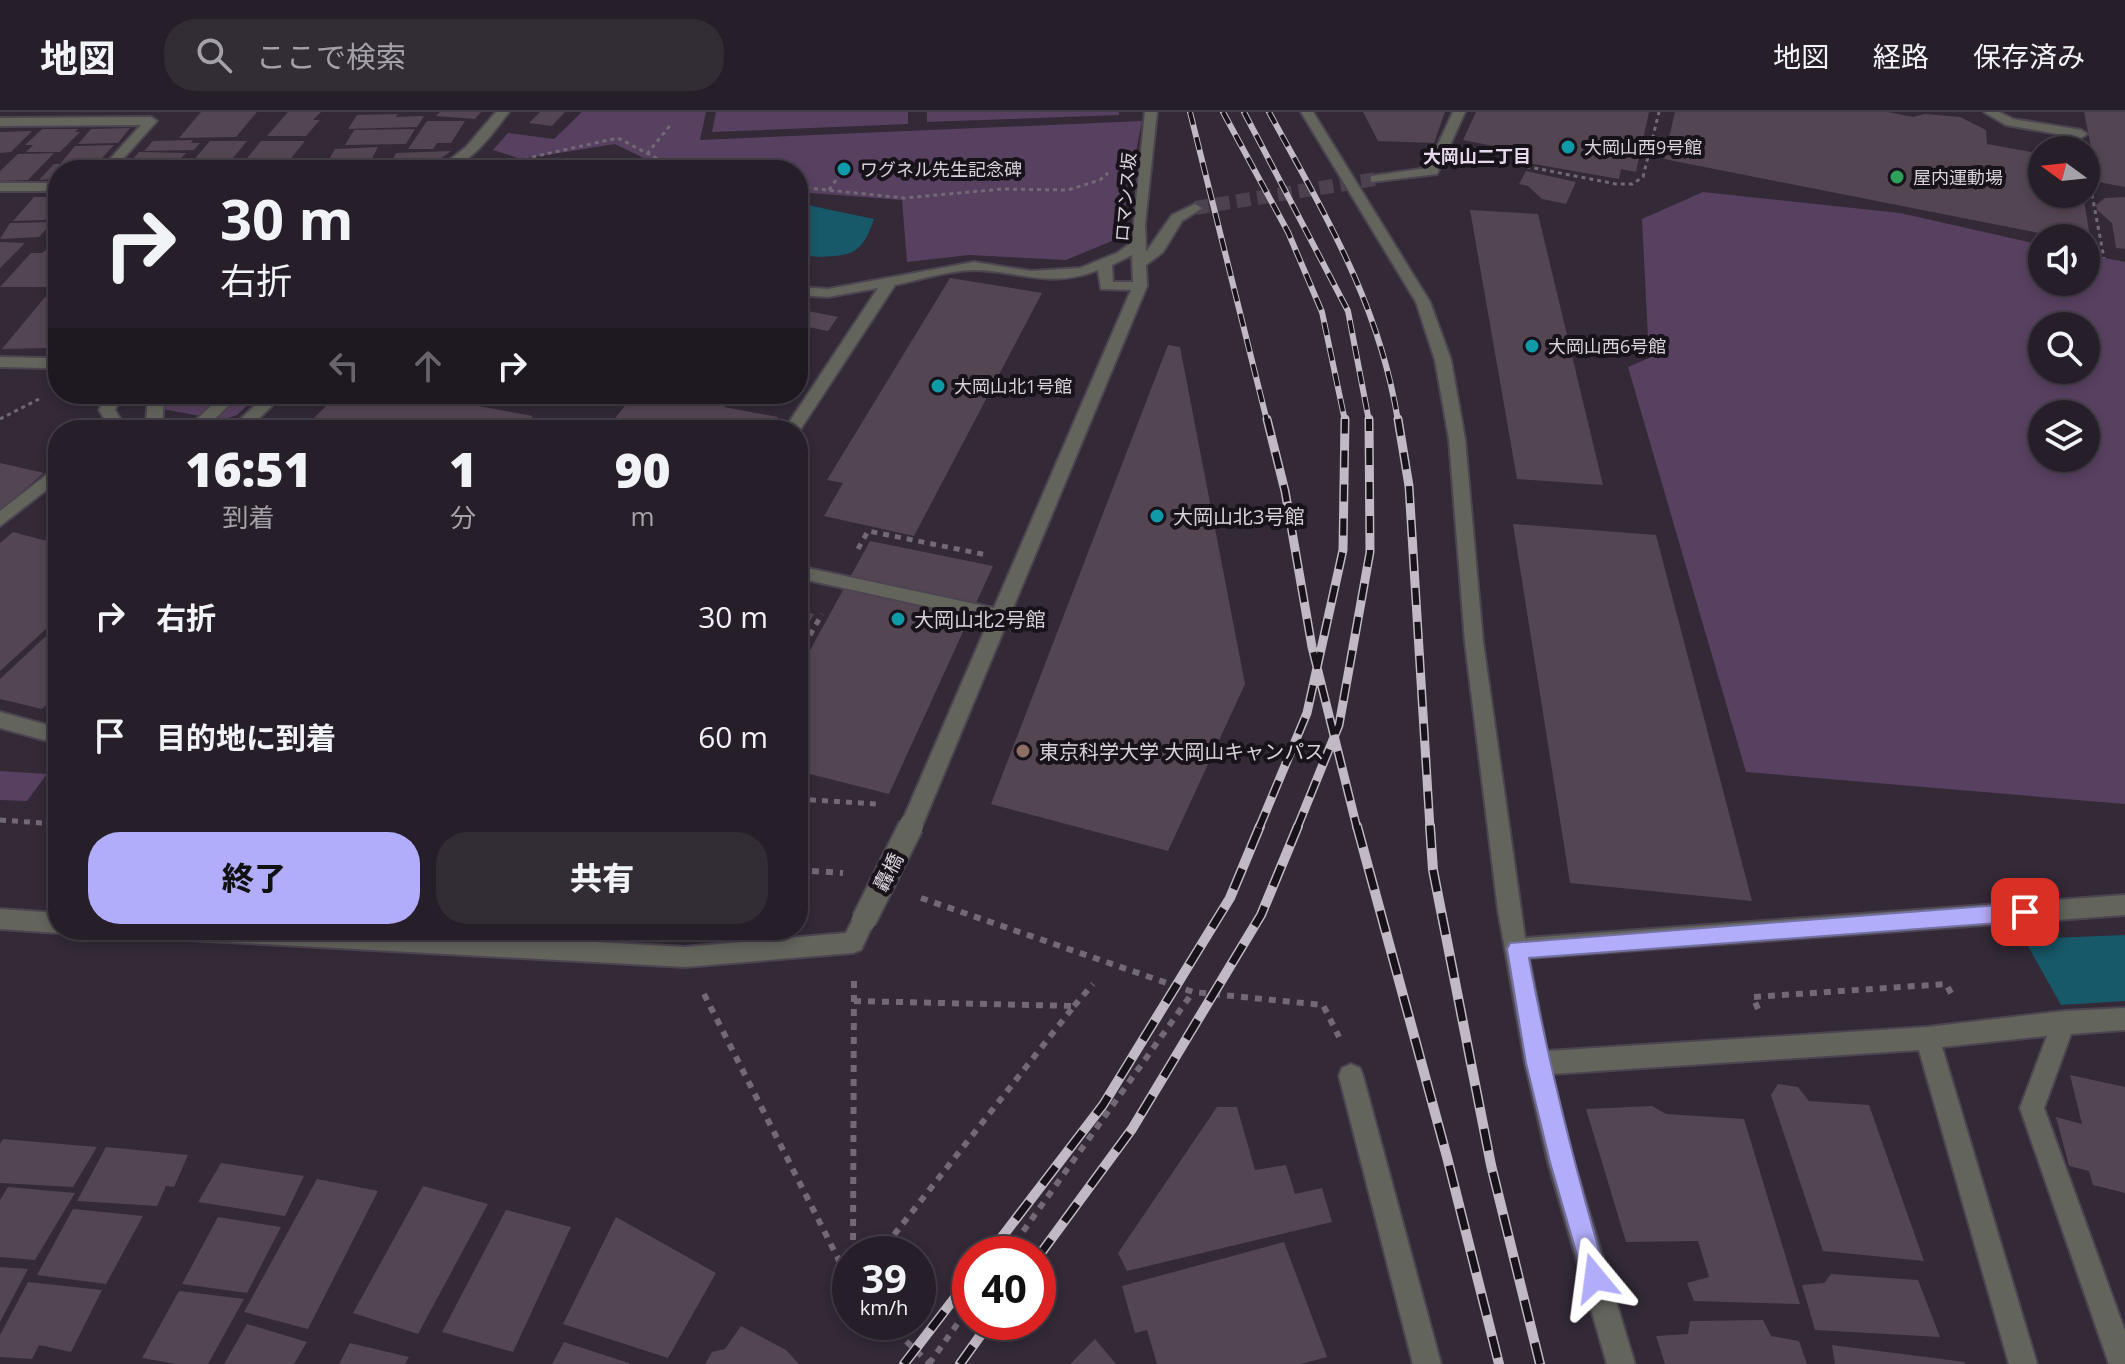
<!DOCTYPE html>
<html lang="ja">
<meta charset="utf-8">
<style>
body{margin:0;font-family:"Open Sans","Noto Sans JP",sans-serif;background:#322c35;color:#f1f3f6;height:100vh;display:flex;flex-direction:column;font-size:30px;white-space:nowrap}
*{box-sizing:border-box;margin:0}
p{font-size:26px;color:#a4a2a8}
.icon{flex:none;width:44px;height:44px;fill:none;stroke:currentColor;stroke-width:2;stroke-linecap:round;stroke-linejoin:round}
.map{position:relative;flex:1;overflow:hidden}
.sheet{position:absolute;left:48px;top:308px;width:760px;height:520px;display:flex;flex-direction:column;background:#261f29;border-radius:32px;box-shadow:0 4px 12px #0003,0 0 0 2px #423d46}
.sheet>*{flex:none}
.hud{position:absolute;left:48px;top:48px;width:760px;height:244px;border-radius:32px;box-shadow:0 4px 12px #0003,0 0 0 2px #423d46;background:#261f29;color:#f1f3f6;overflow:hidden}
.needle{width:52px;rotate:285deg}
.tools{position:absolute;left:2028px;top:24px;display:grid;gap:16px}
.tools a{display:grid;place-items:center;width:72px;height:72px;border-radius:50%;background:#261f29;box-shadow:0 4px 12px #0003,0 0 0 2px #423d46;font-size:40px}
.speed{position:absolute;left:832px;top:1124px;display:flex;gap:16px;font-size:40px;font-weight:700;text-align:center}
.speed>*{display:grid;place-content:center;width:104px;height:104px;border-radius:50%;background:#261f29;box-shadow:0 4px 12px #0003,0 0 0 2px #423d46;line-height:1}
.speed small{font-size:20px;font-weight:400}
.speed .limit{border:12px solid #d22;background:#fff;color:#111}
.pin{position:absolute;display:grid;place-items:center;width:68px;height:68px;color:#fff;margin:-34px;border-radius:16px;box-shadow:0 4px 12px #0006}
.me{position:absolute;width:88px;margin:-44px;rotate:344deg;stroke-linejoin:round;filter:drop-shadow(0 0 6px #0008)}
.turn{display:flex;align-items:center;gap:28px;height:168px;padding:0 40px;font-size:36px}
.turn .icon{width:104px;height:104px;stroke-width:2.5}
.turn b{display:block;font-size:56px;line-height:68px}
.lanes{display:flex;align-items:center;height:76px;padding:0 40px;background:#0003;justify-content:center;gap:40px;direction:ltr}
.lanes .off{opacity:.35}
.eta{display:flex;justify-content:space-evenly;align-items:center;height:136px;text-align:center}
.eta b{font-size:48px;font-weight:800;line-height:56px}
.cta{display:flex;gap:16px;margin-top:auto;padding:16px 40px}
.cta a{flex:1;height:92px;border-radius:32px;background:#b1adfa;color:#111;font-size:32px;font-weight:800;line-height:92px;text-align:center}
.cta a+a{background:#322c35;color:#f1f3f6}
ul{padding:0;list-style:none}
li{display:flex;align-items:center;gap:24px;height:120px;padding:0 40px}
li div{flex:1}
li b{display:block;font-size:30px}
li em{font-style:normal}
header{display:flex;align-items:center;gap:48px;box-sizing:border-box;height:112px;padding:0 40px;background:#261f29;border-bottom:2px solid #423d46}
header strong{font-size:38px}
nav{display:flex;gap:44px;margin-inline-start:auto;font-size:28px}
.search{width:560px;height:72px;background:#322c35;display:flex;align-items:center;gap:20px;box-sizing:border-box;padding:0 28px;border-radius:32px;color:#a4a2a8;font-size:30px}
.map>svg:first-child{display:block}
.green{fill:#584061;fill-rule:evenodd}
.water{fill:#175869}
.building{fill:#544553}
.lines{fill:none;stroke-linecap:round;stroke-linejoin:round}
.minor-tunnel{stroke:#4c424f;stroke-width:14;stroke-dasharray:14 7;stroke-linecap:butt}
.minor-casing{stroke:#4d4451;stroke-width:4}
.path-far2{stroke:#726975;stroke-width:3;stroke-dasharray:4 4;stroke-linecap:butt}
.path-far1{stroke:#726975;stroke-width:5;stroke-dasharray:6 6;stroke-linecap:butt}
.path{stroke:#726975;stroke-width:6;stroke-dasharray:7 7;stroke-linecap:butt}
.minor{fill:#63645c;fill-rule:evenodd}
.rail-far2-casing{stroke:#c1b9c3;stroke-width:6}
.rail-far1-casing{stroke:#c1b9c3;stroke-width:9}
.rail-casing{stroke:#c1b9c3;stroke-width:10}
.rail-far2{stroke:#18131a;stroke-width:4;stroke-dasharray:13;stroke-linecap:butt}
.rail-far1{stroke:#18131a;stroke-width:6;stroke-dasharray:17;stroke-linecap:butt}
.rail{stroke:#18131a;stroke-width:7;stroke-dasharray:22;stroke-linecap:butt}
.minor-bridge-far1-casing{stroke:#4d4451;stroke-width:22;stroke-linecap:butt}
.minor-bridge-casing{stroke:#4d4451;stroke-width:28;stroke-linecap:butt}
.minor-bridge-far1{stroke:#63645c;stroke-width:18}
.minor-bridge{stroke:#63645c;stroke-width:24}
.route{fill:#b1adfa;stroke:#7370a2;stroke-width:2}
.culture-dot{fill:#0f9aa8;stroke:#18131a;stroke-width:3}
.leisure-dot{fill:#2e9e5b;stroke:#18131a;stroke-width:3}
.education-dot{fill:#8d6e63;stroke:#18131a;stroke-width:3}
.labels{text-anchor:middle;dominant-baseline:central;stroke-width:8;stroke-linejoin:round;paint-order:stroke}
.far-poi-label{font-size:18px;fill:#d8d1da;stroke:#18131a;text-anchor:start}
.far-neighbourhood-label{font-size:18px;font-weight:bold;fill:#e5d8eb;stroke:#18131a}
.far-street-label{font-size:18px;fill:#d8d1da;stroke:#18131a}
.poi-label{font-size:20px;fill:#d8d1da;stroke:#18131a;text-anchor:start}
.street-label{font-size:20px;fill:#d8d1da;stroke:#18131a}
</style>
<header>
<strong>地図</strong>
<div class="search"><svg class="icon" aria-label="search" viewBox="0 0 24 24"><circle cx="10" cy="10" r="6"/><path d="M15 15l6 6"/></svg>ここで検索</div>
<nav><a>地図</a><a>経路</a><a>保存済み</a></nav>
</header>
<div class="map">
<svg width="2125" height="1252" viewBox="0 0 2125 1252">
<rect width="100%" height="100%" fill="#332937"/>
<path class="green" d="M582 0H706L700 28 1142 9 1119 126 1066 148 969 143 907 150 902 88 798 80V58H668L615 32 521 47 493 38 508 21 554 27Z
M716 0H908V12L712 20Z
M927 0H1119V3L927 10Z
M1703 80 1900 101 2042 133V170H2086V142L2125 150V692L1746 660 1628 255 1649 246 1642 107ZM2086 214V258H2042V214ZM2086 302V346H2042V302Z
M130 282H260L237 303 222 308 135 292Z
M0 659 47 662 27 689 0 688Z"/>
<path class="water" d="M798 91 874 107C870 118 865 133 854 139 843 146 810 146 798 142Z
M2125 823V889L2061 893 2024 827Z"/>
<path class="building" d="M201 0H257L236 25 179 26Z
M288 0H321L313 8H320L306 24H267Z
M440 0H481L475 7 436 4Z
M540 0H565L552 14 529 11Z
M1363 0H1445L1434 31 1378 29Z
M1476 0H1649L1636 60 1621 57 1619 67 1523 50 1527 41 1463 28Z
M1675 0H1888L1913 5 1925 2 1960 5 1986 18 1987 32 2042 42V82H2083L2091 131 2086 130V126H2064L1664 47Z
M2084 0H2125V75L2098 70Z
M398 2 396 5 424 4 417 15 348 17 357 3Z
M427 9H465L451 31H437L433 37H408Z
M130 16 118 31 78 32 91 17Z
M42 17H78L75 20H80L60 40H26L33 33H25Z
M415 17 406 32 345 33 354 18Z
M32 19 11 40 0 41V20Z
M193 28 191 31H200L194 38 144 39 153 29Z
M210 29H247L223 58H185Z
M261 29H305L287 51H296L291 58H245L248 55H240Z
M114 33 91 58H58V67L39 68 54 52H60L75 34Z
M378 35 367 56 323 58 335 37Z
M451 39 426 58H387L396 41Z
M139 40 186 41 170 58H122Z
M54 41 28 68 0 69V59L18 42Z
M1526 59 1576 70 1566 92 1542 87 1528 74 1519 72Z
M34 85H58V93L45 108 13 109Z
M2125 85V137L2116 136 2112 111 2097 98 2096 93 2105 86Z
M1470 98 1538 102 1603 373 1517 367Z
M53 110 39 125 0 127 10 111Z
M0 130 25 131 0 156Z
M46 138H58V155L50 161H58V164L47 175H0L31 141H42Z
M950 166 1042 181 914 424 824 404 843 371 827 368Z
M45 185H58V224L49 236 2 237Z
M798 197 838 205 828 219 798 213Z
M1168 233 1180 235 1245 572 1168 739 991 692Z
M338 282H470L462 291 533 304 521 318H302Z
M634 282H733L724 295 778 305 769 318H606Z
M0 351 44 361 0 398Z
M1513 412 1656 423 1752 789 1570 771Z
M13 420 58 432V506L0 559V431Z
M870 429 993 454 889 682 798 659V560Z
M798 498 814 502 798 530Z
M58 513V581L42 597 0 587V567Z
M2070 963 2125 975V1081L2093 1073 2089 1059 2069 1054 2056 1005 2082 1012Z
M1778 972 1798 975 1809 989 1869 993 1924 1149 1823 1139 1771 983Z
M1652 994 1666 1002 1744 1007 1800 1192 1694 1189 1687 1171 1709 1165 1698 1129 1626 1130 1586 997Z
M1217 995H1237L1255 1058 1286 1053 1295 1082 1322 1076 1332 1110 1127 1159 1118 1141Z
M3 1027 97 1035 73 1075 0 1071V1032Z
M106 1035 188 1043 174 1075 166 1074 157 1094 77 1089Z
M221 1051 304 1064 285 1104 198 1090Z
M317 1067 378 1079 308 1217 244 1200Z
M423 1074 488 1092 418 1222 353 1201Z
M8 1075 75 1081 35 1148 0 1145V1088Z
M73 1097 143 1104 106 1172 37 1163Z
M506 1098 571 1115 513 1240 442 1220Z
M218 1105 281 1115 247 1181 182 1172Z
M616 1105 716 1161 668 1246 563 1212Z
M1284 1130 1327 1245 1301 1252H1157L1147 1218 1135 1221 1122 1174Z
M0 1155 28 1157 0 1210Z
M1831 1162 1918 1168 1940 1225 1815 1218 1802 1173 1824 1171Z
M28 1170 102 1178 71 1240 39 1233 32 1247 0 1245V1223Z
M179 1179 244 1187 208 1252H176L142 1246Z
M1763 1208 1771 1224 1799 1229 1807 1252H1665L1656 1224 1688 1222 1690 1209Z
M247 1212 307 1230 294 1252H224Z
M741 1214 786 1238 799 1252H705L712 1240 725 1237Z
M1095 1227 1116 1252H1070Z
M564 1230 629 1251V1252H552Z
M350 1231 409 1245 405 1252H339Z
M1832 1233 1965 1250V1252H1835Z"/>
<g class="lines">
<path class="minor-tunnel" d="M1195 96 1376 67"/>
<defs>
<path id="minor" d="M496 0H509C491 23 468 58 437 58L466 35Z
M1145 0H1157L1145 112 1146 140 1172 103 1195 92 1202 96 1182 109 1163 140 1146 153 1147 174 923 712 919 718 912 721 905 718 901 712 989 508 798 466V454L994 496 1131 178 1101 177 1098 158C1052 177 1018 159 975 158 949 158 920 168 895 173L798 321V318H784L878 176 828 185 798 183V175L828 177 974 150 1031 159 1080 156 1117 141 1132 130ZM1132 143 1133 170H1113L1112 153Z
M1301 0H1313L1430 190 1451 248 1465 327 1483 530 1525 826 2125 783V803L1529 846 1547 939 1927 915 2064 899 2125 896V918L2071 922 2044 996 2125 1219V1252H2109L2020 996 2047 924 1942 935 2037 1252H2009L1919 938 1552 962 1574 1050 1635 1252H1607L1548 1050 1525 951 1498 798 1465 530 1449 327 1435 248 1416 190Z
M1453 0H1465L1437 62 1371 70V64L1427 56Z
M1984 0H1999L2013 7 2081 18 2087 22 2081 26 2006 13Z
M0 6 151 5 157 9 113 58H100L141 13 0 14Z
M0 71H58V79H0Z
M58 241V252L47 256 0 255V245L45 246Z
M106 282H122L115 298 121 308 146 313 148 282H164L162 318 110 316 99 298Z
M224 282H241L203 318H185Z
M267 282H284L247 318H229Z
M58 354V369L0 414V399Z
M0 600 51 614 54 620 51 626 44 628 0 616Z
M0 797 58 801V818H66L58 821 0 817Z
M864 798 872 801 875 808 861 838 853 841 685 855 190 828 182 825 179 818H379L685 835 846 821 856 801Z
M1351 952 1360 956 1363 964 1441 1252H1413L1339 964 1342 956Z"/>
</defs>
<use href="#minor" class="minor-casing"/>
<path class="path-far2" d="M647 42 672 11
M2086 51 2104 146
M1474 52 1512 46 1519 53 1616 72H1632L1643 65 1659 0
M503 58 532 45 618 26 679 58
M798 75 904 86 1003 77 1068 78 1100 68 1108 61
M829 78 844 57
M0 307 39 287"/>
<path class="path-far1" d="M858 437 868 419 987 443
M798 544 822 502
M798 687 877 692
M0 708 58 712"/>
<path class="path" d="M798 758 843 761
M921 786 1193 880 1323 893 1339 925
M704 882 850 1170
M854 889 1074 894 879 1142
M1074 894 1093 872
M1758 897 1753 885 1946 872 1952 883
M853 1142 854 868
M1007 1142 1193 880
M886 1210 929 1251
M929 1252 970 1194"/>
<use href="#minor" class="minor"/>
<defs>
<path id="rail-far2" d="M1190 0 1267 309
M1223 0 1288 120 1322 200 1345 309
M1244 0 1348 199 1369 309
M1269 0C1325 103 1379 191 1398 309"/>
<path id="rail-far1" d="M1267 307 1285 379 1312 535 1357 716
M1398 307 1409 374 1430 716
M1259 716 1307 601 1343 438 1345 307
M1297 716 1339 613 1370 440 1369 307"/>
<path id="rail" d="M1357 714 1447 1045 1499 1252
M1430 714 1433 758 1491 1053 1540 1252
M989 1142 1103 993 1230 786 1260 714
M1038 1145 1132 1017 1261 803 1298 714
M904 1252 970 1166
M960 1252 990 1210"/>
</defs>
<use href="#rail-far2" class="rail-far2-casing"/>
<use href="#rail-far1" class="rail-far1-casing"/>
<use href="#rail" class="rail-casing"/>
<use href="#rail-far2" class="rail-far2"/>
<use href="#rail-far1" class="rail-far1"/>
<use href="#rail" class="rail"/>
<defs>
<path id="minor-bridge-far1" d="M910 716 912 712"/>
<path id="minor-bridge" d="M864 808 911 714"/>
</defs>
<use href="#minor-bridge-far1" class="minor-bridge-far1-casing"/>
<use href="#minor-bridge" class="minor-bridge-casing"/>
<use href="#minor-bridge-far1" class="minor-bridge-far1"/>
<use href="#minor-bridge" class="minor-bridge"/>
</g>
<path class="route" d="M2025 791 2033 793 2035 800 2033 806 2025 809 1529 846C1549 955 1576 1060 1607 1166L1604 1174 1595 1178 1586 1174 1550 1050 1526 951 1507 837 1510 831Z"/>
<g class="culture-dot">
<circle cx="1568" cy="35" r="8"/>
<circle cx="844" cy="57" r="8"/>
<circle cx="1532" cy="234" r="8"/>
<circle cx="938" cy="274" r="8"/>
<circle cx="1157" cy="404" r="8"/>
<circle cx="898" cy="507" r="8"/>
</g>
<circle class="leisure-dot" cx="1897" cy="65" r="8"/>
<circle class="education-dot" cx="1023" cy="639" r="8"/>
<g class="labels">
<g class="far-poi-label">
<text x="1584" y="35">大岡山西9号館</text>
<text x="860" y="57">ワグネル先生記念碑</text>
<text x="1913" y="65">屋内運動場</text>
<text x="1548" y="234">大岡山西6号館</text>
<text x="954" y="274">大岡山北1号館</text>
</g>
<g class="far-neighbourhood-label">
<text x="1477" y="44">大岡山二丁目</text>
</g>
<g class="far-street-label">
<text transform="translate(1125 85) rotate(-85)">ロマンス坂</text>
</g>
<g class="poi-label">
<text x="1173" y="404">大岡山北3号館</text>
<text x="914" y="507">大岡山北2号館</text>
<text x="1039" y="639">東京科学大学 大岡山キャンパス</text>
</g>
<g class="street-label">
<text transform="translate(888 760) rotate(-63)">轟橋</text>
</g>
</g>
</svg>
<div class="tools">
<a><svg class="needle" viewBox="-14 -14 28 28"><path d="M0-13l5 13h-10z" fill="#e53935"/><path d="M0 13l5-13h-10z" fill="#a4a2a8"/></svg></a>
<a><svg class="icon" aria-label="sound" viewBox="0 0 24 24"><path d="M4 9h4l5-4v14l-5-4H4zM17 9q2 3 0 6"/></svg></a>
<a><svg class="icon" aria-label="search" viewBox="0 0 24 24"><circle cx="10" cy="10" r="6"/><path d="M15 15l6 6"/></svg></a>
<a><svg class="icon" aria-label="layers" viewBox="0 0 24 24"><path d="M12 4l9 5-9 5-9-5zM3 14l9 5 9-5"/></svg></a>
</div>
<div class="speed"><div>39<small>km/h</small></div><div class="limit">40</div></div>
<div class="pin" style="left:2025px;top:800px;background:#d93025"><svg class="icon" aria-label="arrive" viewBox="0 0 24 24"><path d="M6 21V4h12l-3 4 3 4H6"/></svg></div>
<svg class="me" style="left:1595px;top:1166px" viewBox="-20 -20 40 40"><path d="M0-17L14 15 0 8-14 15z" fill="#b1adfa" stroke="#fff" stroke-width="4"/></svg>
<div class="hud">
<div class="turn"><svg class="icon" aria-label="right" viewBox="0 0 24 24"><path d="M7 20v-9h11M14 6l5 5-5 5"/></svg><div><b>30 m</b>右折</div></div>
<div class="lanes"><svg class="icon off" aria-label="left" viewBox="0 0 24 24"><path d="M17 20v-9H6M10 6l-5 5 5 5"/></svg><svg class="icon off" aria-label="ahead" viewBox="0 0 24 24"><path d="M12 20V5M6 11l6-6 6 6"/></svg><svg class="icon" aria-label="right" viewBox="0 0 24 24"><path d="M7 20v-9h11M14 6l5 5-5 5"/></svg></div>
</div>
<section class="sheet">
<div class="eta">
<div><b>16:51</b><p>到着</p></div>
<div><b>1</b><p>分</p></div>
<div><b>90</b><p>m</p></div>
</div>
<ul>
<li><svg class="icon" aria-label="right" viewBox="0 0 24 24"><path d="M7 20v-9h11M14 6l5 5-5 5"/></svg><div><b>右折</b></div><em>30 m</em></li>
<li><svg class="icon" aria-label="arrive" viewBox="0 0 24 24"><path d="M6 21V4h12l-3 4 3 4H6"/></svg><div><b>目的地に到着</b></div><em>60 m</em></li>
</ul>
<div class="cta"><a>終了</a><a>共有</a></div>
</section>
</div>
